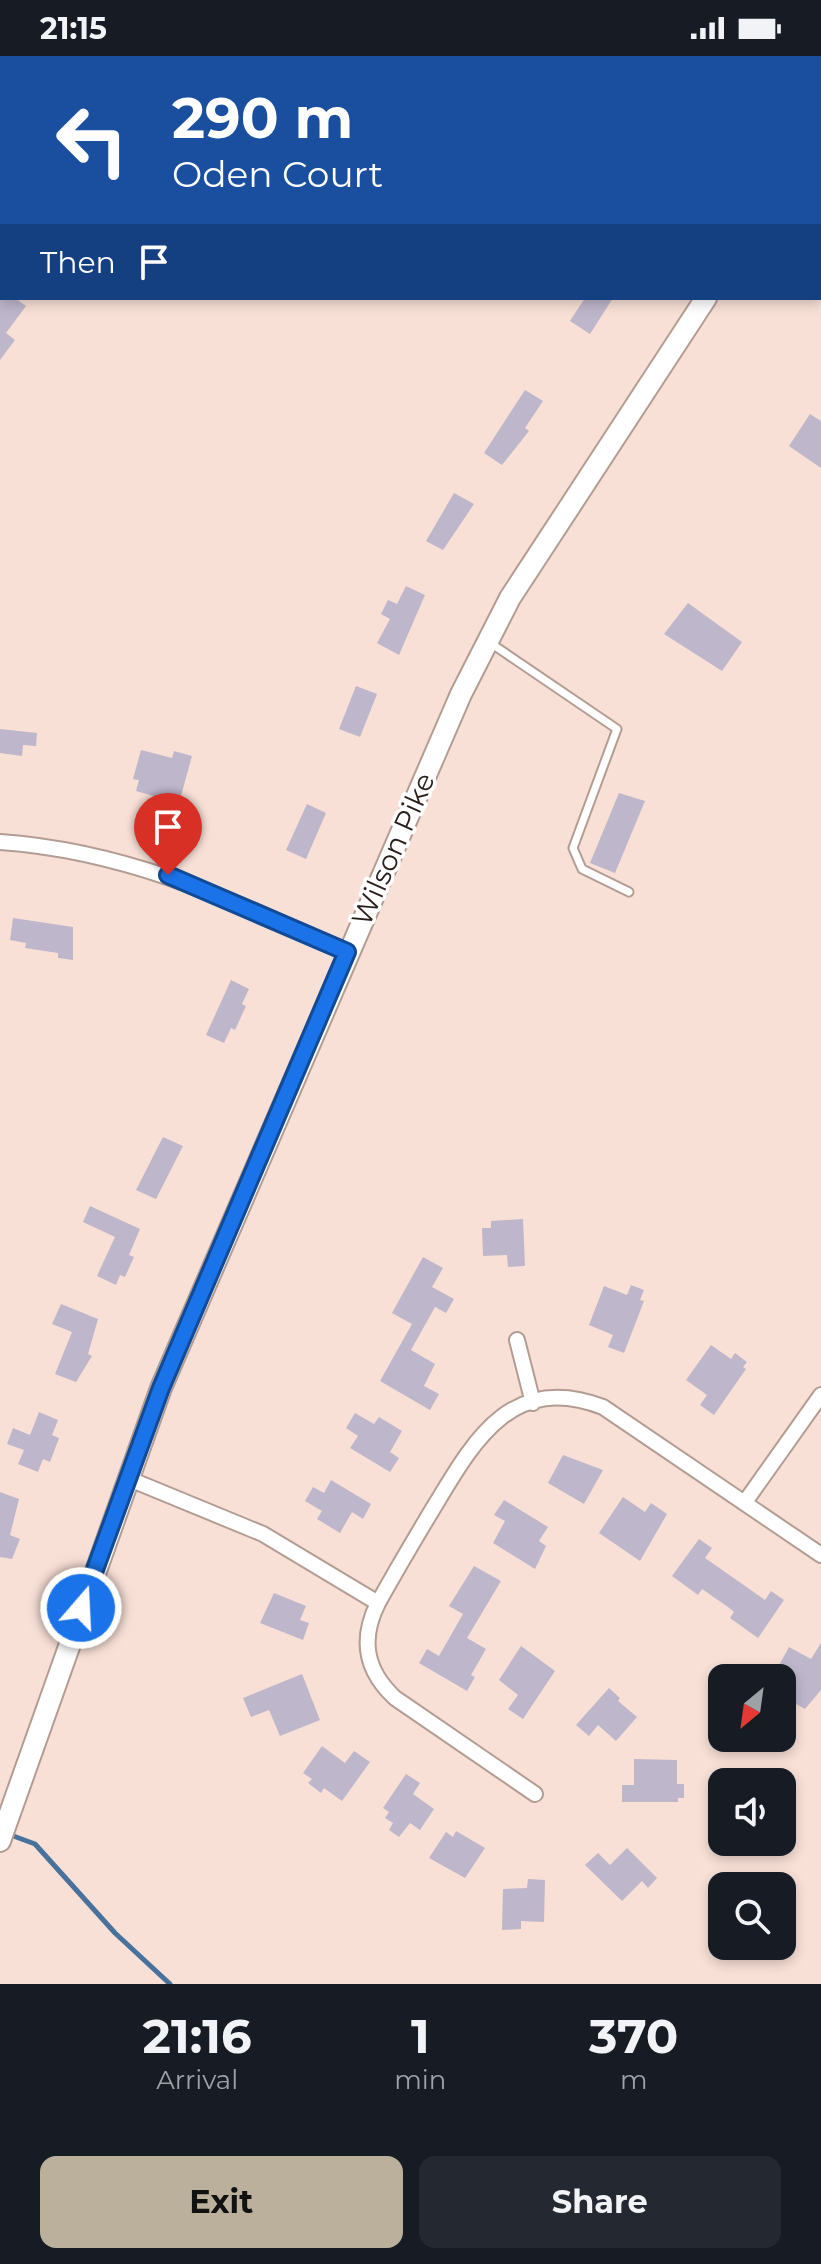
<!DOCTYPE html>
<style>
body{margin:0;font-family:Montserrat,sans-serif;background:#242831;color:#f1f3f6;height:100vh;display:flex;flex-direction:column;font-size:30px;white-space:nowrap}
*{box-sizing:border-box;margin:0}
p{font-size:26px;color:#9ea1a6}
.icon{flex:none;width:44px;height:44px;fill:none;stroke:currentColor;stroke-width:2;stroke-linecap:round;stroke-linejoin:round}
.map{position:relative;height:1928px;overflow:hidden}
.sheet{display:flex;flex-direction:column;background:#171b24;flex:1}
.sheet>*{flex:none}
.top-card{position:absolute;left:0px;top:0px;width:822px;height:244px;box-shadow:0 4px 12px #0003;background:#1a4fa0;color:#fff;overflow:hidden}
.needle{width:52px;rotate:209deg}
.controls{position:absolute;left:708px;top:1608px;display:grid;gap:16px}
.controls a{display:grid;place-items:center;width:88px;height:88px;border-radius:16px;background:#171b24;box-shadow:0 4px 12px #0003;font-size:40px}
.pin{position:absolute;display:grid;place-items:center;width:68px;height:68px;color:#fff;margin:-82px -34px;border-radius:50% 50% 50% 0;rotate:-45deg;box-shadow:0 0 8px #0007}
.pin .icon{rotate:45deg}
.me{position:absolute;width:88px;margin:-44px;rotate:19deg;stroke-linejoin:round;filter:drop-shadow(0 0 6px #0008)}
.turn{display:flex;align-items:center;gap:28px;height:168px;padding:0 40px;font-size:36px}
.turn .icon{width:104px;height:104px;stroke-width:2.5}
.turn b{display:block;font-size:56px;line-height:68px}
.then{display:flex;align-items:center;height:76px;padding:0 40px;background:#0003;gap:16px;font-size:30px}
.eta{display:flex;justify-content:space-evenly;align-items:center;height:136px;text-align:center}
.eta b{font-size:48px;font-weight:700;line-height:56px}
.button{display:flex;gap:16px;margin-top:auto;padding:16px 40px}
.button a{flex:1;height:92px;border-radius:16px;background:#bab09c;color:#111;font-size:32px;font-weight:700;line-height:92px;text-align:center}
.button a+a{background:#242831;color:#f1f3f6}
.status{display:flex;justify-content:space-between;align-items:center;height:56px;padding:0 40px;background:#171b24;direction:ltr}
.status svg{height:22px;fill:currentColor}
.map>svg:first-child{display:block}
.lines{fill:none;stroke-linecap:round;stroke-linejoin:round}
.stream{stroke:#48729c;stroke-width:5}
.building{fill:#beb6cb}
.service-casing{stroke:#b39d93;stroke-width:11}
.minor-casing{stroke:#b39d93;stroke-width:18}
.secondary-casing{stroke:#b39d93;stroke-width:24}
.service{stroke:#fff;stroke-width:7}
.minor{stroke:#fff;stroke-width:14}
.secondary{stroke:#fff;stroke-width:20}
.route-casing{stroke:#114b97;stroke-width:20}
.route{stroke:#1a73e8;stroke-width:14}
.labels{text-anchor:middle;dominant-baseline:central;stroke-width:7;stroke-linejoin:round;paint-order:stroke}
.street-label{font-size:28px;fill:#281f1b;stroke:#fff}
</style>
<div class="status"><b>21:15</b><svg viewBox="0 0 49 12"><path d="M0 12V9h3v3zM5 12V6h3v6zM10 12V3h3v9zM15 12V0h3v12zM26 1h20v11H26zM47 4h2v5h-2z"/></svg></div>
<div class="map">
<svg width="821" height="1928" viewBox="0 0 821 1928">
<rect width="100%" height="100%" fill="#f8e0d6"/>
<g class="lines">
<path class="stream" d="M8 1778 35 1788 115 1877 170 1928"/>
</g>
<path class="building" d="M0 242H15L26 250 6 277 15 284 0 304Z
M585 242H613L590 278 570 265Z
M525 334 543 345 525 372 529 375 502 409 484 397Z
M810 358 821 365V412L789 390Z
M454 437 474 448 443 494 426 485Z
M406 530 425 539 399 599 377 587 390 563 381 558 388 544 397 548Z
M688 547 742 586 722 615 664 578Z
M356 630 377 638 360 681 339 673Z
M0 673 37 677 36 690 23 689 22 700 0 697Z
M141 694 172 702 174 695 192 700 179 747 136 735 139 724 133 723Z
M619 737 645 745 615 817 590 807Z
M307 748 326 757 306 803 286 794Z
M13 862 73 871V904L58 902V897L25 892 26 887 10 884Z
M231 924 249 933 242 948 246 950 235 974 231 972 224 987 206 979Z
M163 1081 183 1090 156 1143 136 1134Z
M90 1150 140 1173 129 1199 134 1201 125 1221 120 1219 116 1229 97 1220 115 1181 83 1166Z
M523 1163 525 1210 508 1211 507 1199 483 1200 482 1172H491V1165Z
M423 1201 443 1212 432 1231 454 1243 446 1257 435 1251 411 1294 435 1308 424 1330 439 1338 430 1354 380 1325 412 1268 392 1257Z
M631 1229 644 1234 640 1244 644 1245 624 1297 608 1291 613 1279 589 1269 604 1230 627 1239Z
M61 1248 98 1263 88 1298 92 1300 76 1326 55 1318 72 1276 52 1268Z
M711 1289 731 1303 735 1297 747 1306 743 1311 746 1313 714 1359 700 1349 707 1339 686 1324Z
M39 1356 58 1364 52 1379 59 1382 50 1406 43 1403 38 1416 18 1408 24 1394 7 1388 13 1372 30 1379Z
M355 1357 374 1368 379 1361 402 1375 390 1396 399 1402 390 1416 350 1392 358 1380 346 1372Z
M563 1399 603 1414 584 1448 548 1427Z
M331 1424 371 1448 363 1463 352 1456 340 1477 317 1463 322 1455 305 1445 313 1431 324 1437Z
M0 1436 19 1443 10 1479 20 1483 12 1503 0 1501Z
M623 1441 645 1456 651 1447 667 1458 640 1505 599 1477Z
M504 1444 548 1471 539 1485 546 1490 535 1513 493 1487 505 1465 494 1459Z
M699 1483 712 1492 705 1502 765 1544 771 1535 784 1544 758 1582 730 1562 734 1556 728 1551 702 1533 698 1539 672 1520Z
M474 1510 501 1525 467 1582 486 1593 471 1619 475 1621 467 1635 419 1607 427 1593 439 1600 463 1558 449 1550Z
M274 1537 306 1550 300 1564 309 1567 303 1584 260 1567Z
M821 1587V1634L805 1653 782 1640V1622H772L789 1591 811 1603Z
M521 1590 555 1615 523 1663 508 1653 518 1639 499 1624Z
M302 1618 320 1664 280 1680 269 1654 251 1661 243 1642Z
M609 1632 620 1642 618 1645 637 1661 616 1685 598 1669 589 1680 576 1669Z
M322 1690 345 1707 354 1695 370 1706 342 1745 324 1732 321 1737 308 1727 312 1723 303 1717Z
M634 1703 677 1704V1728H684V1742H678V1746H622V1729H634Z
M406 1718 420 1727 413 1738 434 1753 420 1774 410 1767 399 1781 389 1774 393 1767 385 1762 389 1756 383 1752Z
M456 1775 485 1792 465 1822 429 1802 446 1776 453 1781Z
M627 1792 657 1822 648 1832 642 1825 622 1845 585 1809 598 1797 610 1809Z
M528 1823 545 1824 544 1866 521 1865V1873L502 1874 503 1833 527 1832Z"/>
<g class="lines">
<defs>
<path id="service" d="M489 586 617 673 573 792 582 813 629 836"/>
<path id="minor" d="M394 0 396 2
M73 2 75 0
M0 99 2 96
M0 786C129 795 231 844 347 896
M517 1284 533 1347
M127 1422 263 1478 378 1547
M745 1446 821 1339
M535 1738 395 1642C365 1614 360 1583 378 1547 397 1513 417 1479 437 1446 476 1381 514 1317 603 1351L821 1499"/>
<path id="secondary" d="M820 75 821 74
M0 1785 161 1332 461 638 510 542 706 242"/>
</defs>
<use href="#service" class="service-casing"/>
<use href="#minor" class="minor-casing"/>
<use href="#secondary" class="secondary-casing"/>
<use href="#service" class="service"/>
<use href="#minor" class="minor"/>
<use href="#secondary" class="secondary"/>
</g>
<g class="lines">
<defs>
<path id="route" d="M81 1552 161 1332 347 896 168 819"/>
</defs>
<use href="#route" class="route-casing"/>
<use href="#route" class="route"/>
</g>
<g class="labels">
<g class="street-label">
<text transform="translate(393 793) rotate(-66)">Wilson Pike</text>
</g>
</g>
</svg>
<div class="controls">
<a><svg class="needle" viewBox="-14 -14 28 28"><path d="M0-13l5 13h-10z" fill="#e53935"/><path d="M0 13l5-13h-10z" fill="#9ea1a6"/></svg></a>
<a><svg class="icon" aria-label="sound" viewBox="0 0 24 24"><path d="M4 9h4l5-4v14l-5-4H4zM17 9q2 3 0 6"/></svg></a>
<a><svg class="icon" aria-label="search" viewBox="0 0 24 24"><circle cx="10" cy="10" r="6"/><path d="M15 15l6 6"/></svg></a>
</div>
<div class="pin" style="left:168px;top:819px;background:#d93025"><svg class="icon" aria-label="arrive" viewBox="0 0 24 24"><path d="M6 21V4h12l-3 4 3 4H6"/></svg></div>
<svg class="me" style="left:81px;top:1552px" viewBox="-20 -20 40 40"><circle r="17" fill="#1a73e8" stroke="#fff" stroke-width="3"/><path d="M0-11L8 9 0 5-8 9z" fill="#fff"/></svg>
<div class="top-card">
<div class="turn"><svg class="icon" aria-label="left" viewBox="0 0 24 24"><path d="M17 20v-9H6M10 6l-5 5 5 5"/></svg><div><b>290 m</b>Oden Court</div></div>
<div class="then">Then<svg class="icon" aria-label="arrive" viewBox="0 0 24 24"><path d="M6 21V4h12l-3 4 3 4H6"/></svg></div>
</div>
</div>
<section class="sheet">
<div class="eta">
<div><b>21:16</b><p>Arrival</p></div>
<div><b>1</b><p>min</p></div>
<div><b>370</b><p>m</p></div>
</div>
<div class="button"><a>Exit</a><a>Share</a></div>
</section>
